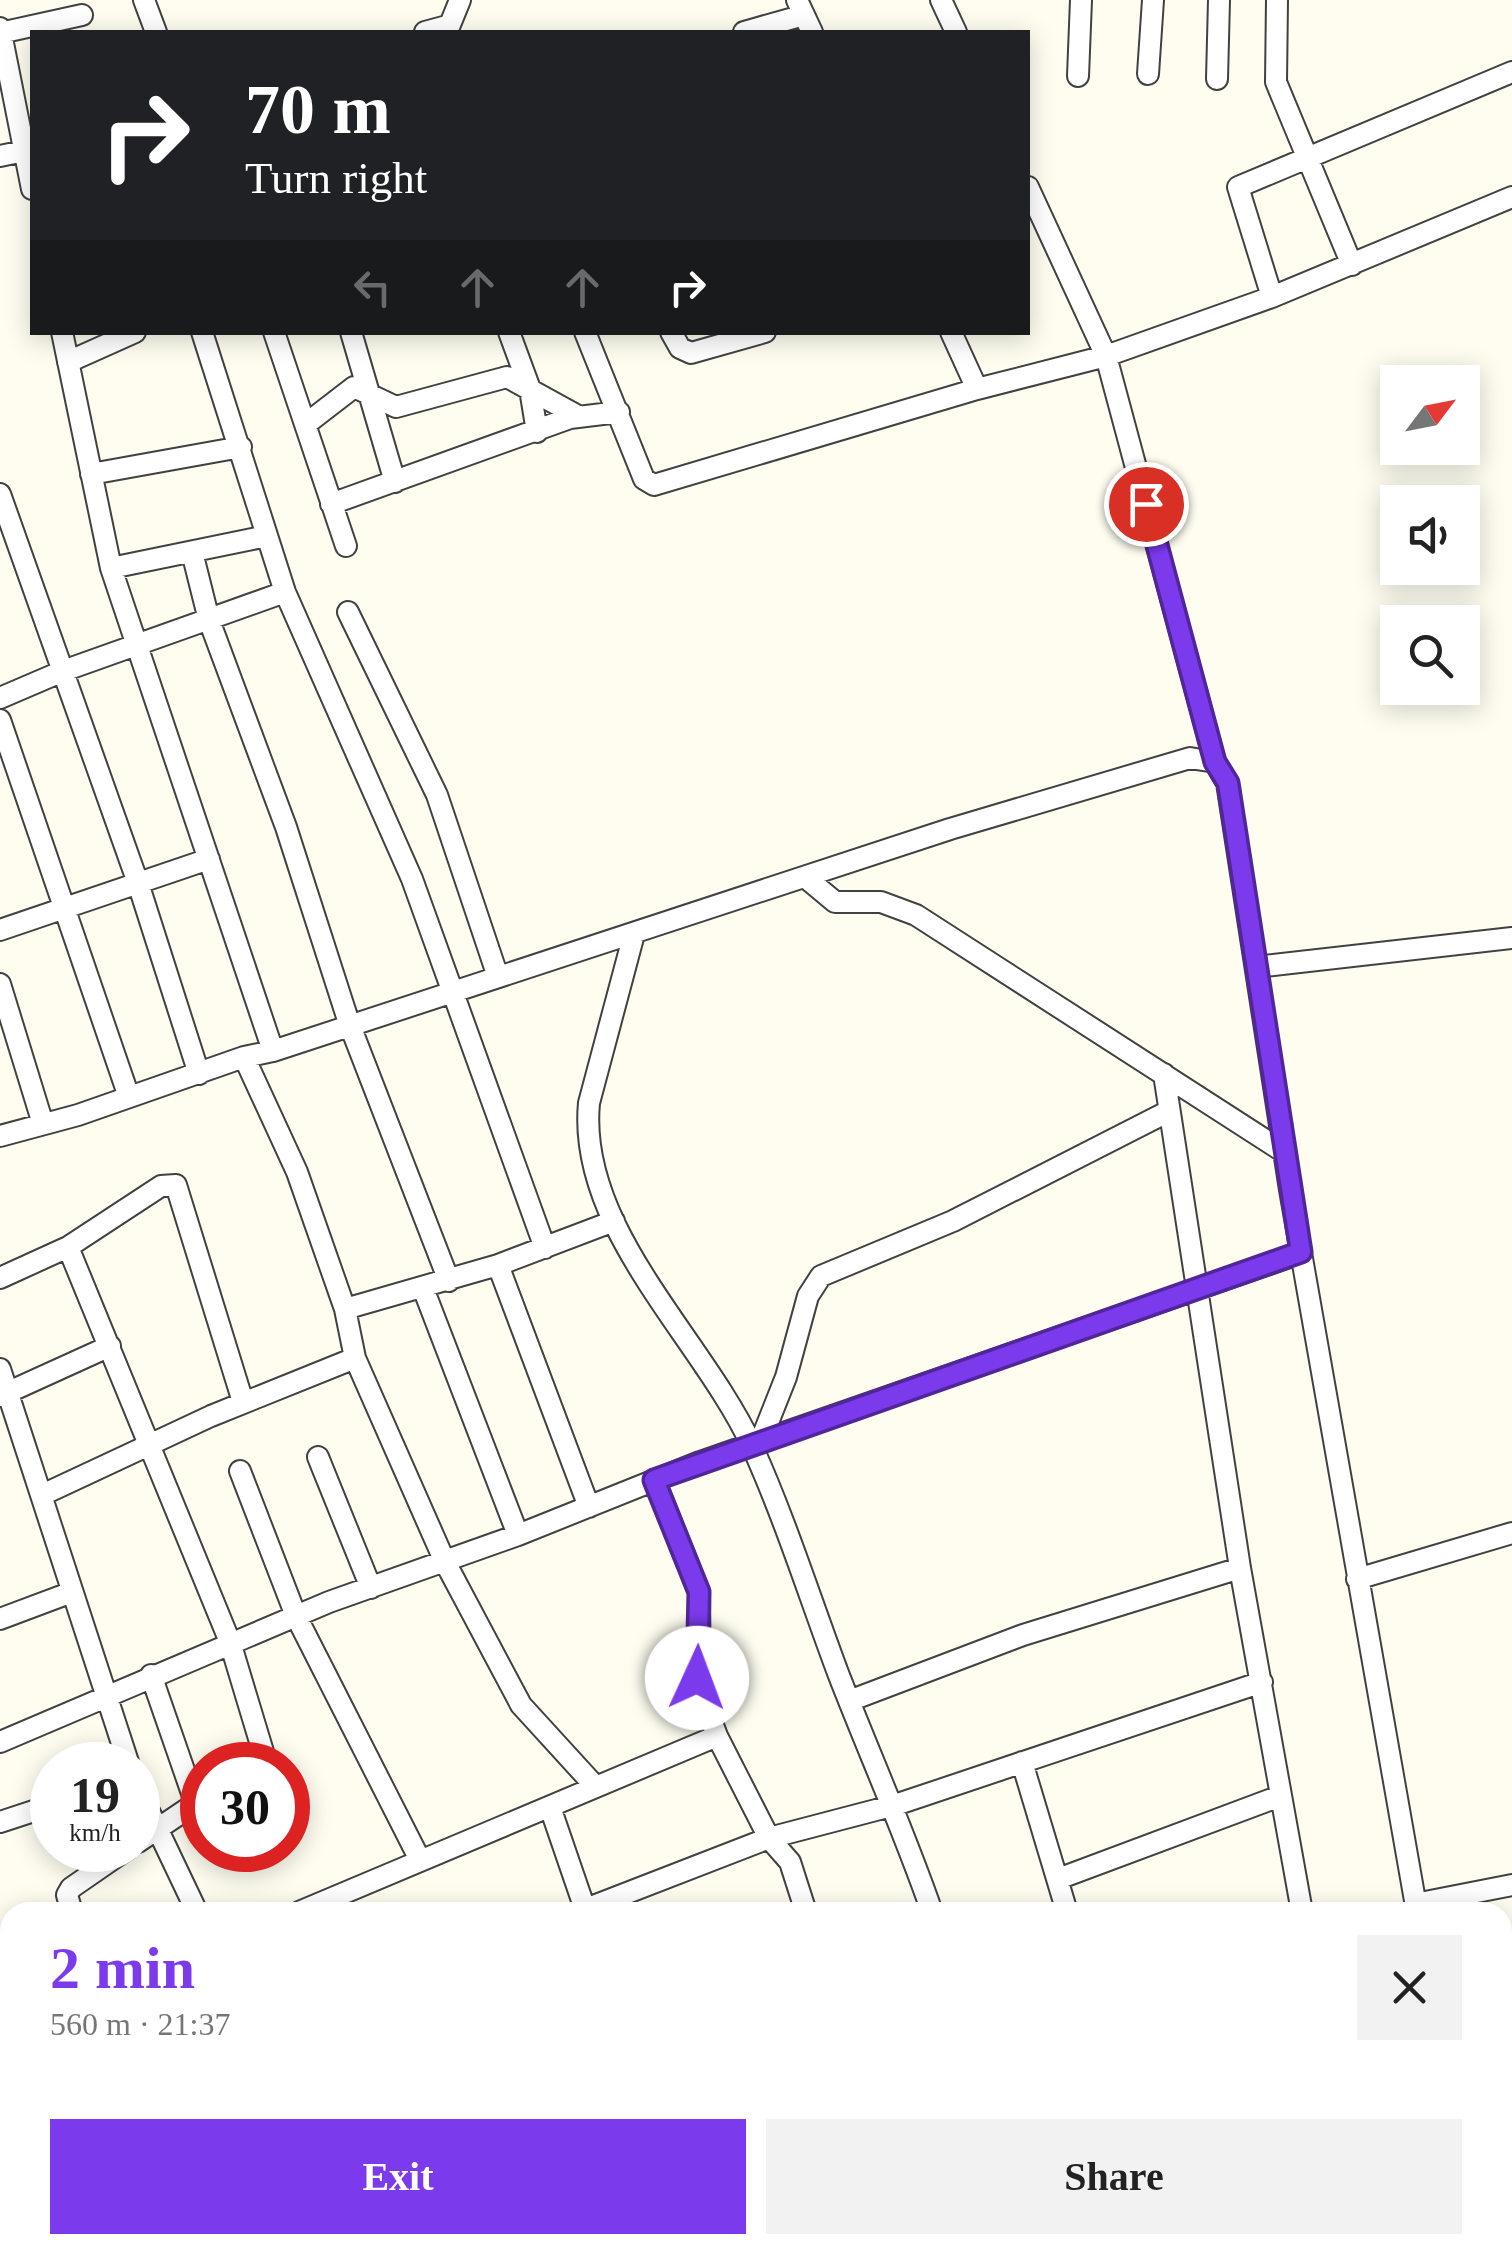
<!DOCTYPE html>
<meta charset="utf-8">
<style>
body{margin:0;font-family:Georgia,serif;background:#f2f2f2;color:#222;height:100vh;display:flex;flex-direction:column;font-size:38px;white-space:nowrap}
*{box-sizing:border-box;margin:0}
p{font-size:32px;color:#767676}
.icon{flex:none;width:55px;height:55px;fill:none;stroke:currentColor;stroke-width:2;stroke-linecap:round;stroke-linejoin:round}
.map{position:relative;flex:1;overflow:hidden}
.side{position:absolute;left:0px;top:1902px;width:1512px;height:352px;display:flex;flex-direction:column;background:#fff;border-radius:30px 30px 0 0;box-shadow:0 5px 25px #0003}
.side>*{flex:none}
.banner{position:absolute;left:30px;top:30px;width:1000px;height:305px;border-radius:0px;box-shadow:0 5px 25px #0003;background:#202124;color:#fff;overflow:hidden}
.needle{width:65px;rotate:58deg}
.tools{position:absolute;left:1380px;top:365px;display:grid;gap:20px}
.tools a{display:grid;place-items:center;width:100px;height:100px;border-radius:0px;background:#fff;box-shadow:0 5px 25px #0003;font-size:50px}
.speed{position:absolute;left:30px;top:1742px;display:flex;gap:20px;font-size:50px;font-weight:700;text-align:center}
.speed>*{display:grid;place-content:center;width:130px;height:130px;border-radius:50%;background:#fff;box-shadow:0 5px 25px #0003;line-height:1}
.speed small{font-size:25px;font-weight:400}
.speed .limit{border:15px solid #d22;background:#fff;color:#111}
.pin{position:absolute;display:grid;place-items:center;width:85px;height:85px;color:#fff;margin:-42px;border:5px solid #fff;border-radius:50%;box-shadow:0 2px 10px #0007}
.me{position:absolute;width:110px;margin:-55px;rotate:2deg;stroke-linejoin:round;filter:drop-shadow(0 0 8px #0008)}
.turn{display:flex;align-items:center;gap:35px;height:210px;padding:0 50px;font-size:45px}
.turn .icon{width:130px;height:130px;stroke-width:2.5}
.turn b{display:block;font-size:70px;line-height:85px}
.lanes{display:flex;align-items:center;height:95px;padding:0 50px;background:#0003;justify-content:center;gap:50px;direction:ltr}
.lanes .off{opacity:.35}
.round{display:grid;place-items:center;flex:none;width:105px;height:105px;border-radius:0px;background:#f2f2f2}
.summary{display:flex;align-items:center;justify-content:space-between;height:170px;padding:0 50px}
h1{font-size:60px;font-weight:800;line-height:75px;color:#7c3aed}
.cta{display:flex;gap:20px;margin-top:auto;padding:20px 50px}
.cta a{flex:1;height:115px;border-radius:0px;background:#7c3aed;color:#fff;font-size:40px;font-weight:800;line-height:115px;text-align:center}
.cta a+a{background:#f2f2f2;color:#222}
.map>svg:first-child{display:block}
.lines{fill:none;stroke-linecap:round;stroke-linejoin:round}
.minor-casing{stroke:#414141;stroke-width:24}
.minor{stroke:#fff;stroke-width:20}
.route-casing{stroke:#51269a;stroke-width:25}
.route{stroke:#7c3aed;stroke-width:18}
</style>
<div class="map">
<svg width="1512" height="2254" viewBox="0 0 1512 2254">
<rect width="100%" height="100%" fill="#fefdf0"/>
<g class="lines">
<defs>
<path id="minor" d="M144 0 156 32
M797 0 812 32
M941 0 956 32
M1277 0 1276 82 1352 265
M0 28 32 189
M425 32 447 26
M447 32 460 0
M744 32 804 15
M0 33 82 15
M1148 74 1153 0
M1078 76 1081 0
M1217 79 1219 0
M0 156 24 151
M1028 187 1106 356 1215 762
M1272 297 1238 187 1512 72
M62 332 111 568 273 1051
M202 332 285 592 412 879 545 1248
M274 332 346 546
M351 332 395 482
M509 332 530 389 537 432
M585 332 644 479 654 485 977 389 1106 356 1272 297 1512 197
M671 332 680 348 691 353 765 332
M951 332 977 389
M68 362 135 332
M306 424 354 387 396 407 507 377 578 416
M91 474 241 447
M0 494 138 883 199 1074
M331 504 570 418 619 412
M192 552 209 620 286 827 349 1023 449 1281
M111 568 267 536
M348 612 437 795 497 974
M0 698 63 671 285 592
M0 720 129 1097
M805 877 835 902H881L916 915 1284 1152
M0 930 209 859
M634 934 589 1103C577 1229 702 1338 752 1446 785 1519 810 1598 838 1673 869 1753 904 1831 932 1912
M1256 967 1512 938
M0 984 43 1124
M244 1057 297 1172 345 1309 355 1358 445 1562 521 1705 595 1786
M1164 1074 1240 1568 1302 1912
M0 1136 78 1115 244 1057 273 1051 950 829 1190 758 1215 762 1227 783 1290 1190 1417 1912
M68 1247 230 1642 267 1765
M498 1265 589 1507
M0 1278 68 1247 161 1186 176 1185 243 1402
M423 1288 518 1535
M345 1309 498 1265 614 1221
M0 1369 129 1765
M0 1396 110 1346
M761 1440 786 1377 808 1296 821 1276 953 1221 1169 1111
M318 1457 371 1588
M240 1471 296 1616 420 1860
M654 1480 699 1592 700 1690 717 1736 769 1838 790 1862 806 1912
M42 1495 211 1416 355 1358
M1357 1579 1512 1533
M0 1619 72 1592
M151 1675 195 1802
M849 1701 1023 1635 1240 1568
M0 1742 329 1602 518 1535 700 1462 1301 1253
M1022 1762 1067 1912
M138 1788 197 1912
M550 1807 586 1912
M0 1822 52 1805
M138 1842 202 1799
M1058 1879 1280 1796
M1415 1904 1512 1885
M72 1912 67 1895 71 1888 126 1850
M299 1912 717 1736
M578 1912 769 1838 895 1805 1262 1682
M0 1974 10 2002
M0 2041 10 2037
M1502 2180 1512 2177
M0 2193 10 2221
M19 2245 22 2254
M369 2245 373 2254
M472 2245 475 2254
M588 2245 591 2254
M697 2245 700 2254
M809 2245 812 2254
M918 2245 921 2254
M1051 2245 1054 2254
M1351 2245 1352 2254
M1470 2245 1471 2254
M49 2254 72 2245
M307 2254 329 2245
M551 2254 573 2245
M1269 2254 1295 2245"/>
</defs>
<use href="#minor" class="minor-casing"/>
<use href="#minor" class="minor"/>
</g>
<g class="lines">
<defs>
<path id="route" d="M697 1678 699 1592 654 1480 1301 1252 1228 783 1215 762 1146 504"/>
</defs>
<use href="#route" class="route-casing"/>
<use href="#route" class="route"/>
</g>
</svg>
<div class="tools">
<a><svg class="needle" viewBox="-14 -14 28 28"><path d="M0-13l5 13h-10z" fill="#e53935"/><path d="M0 13l5-13h-10z" fill="#767676"/></svg></a>
<a><svg class="icon" aria-label="sound" viewBox="0 0 24 24"><path d="M4 9h4l5-4v14l-5-4H4zM17 9q2 3 0 6"/></svg></a>
<a><svg class="icon" aria-label="search" viewBox="0 0 24 24"><circle cx="10" cy="10" r="6"/><path d="M15 15l6 6"/></svg></a>
</div>
<div class="speed"><div>19<small>km/h</small></div><div class="limit">30</div></div>
<div class="pin" style="left:1146px;top:504px;background:#d93025"><svg class="icon" aria-label="arrive" viewBox="0 0 24 24"><path d="M6 21V4h12l-3 4 3 4H6"/></svg></div>
<svg class="me" style="left:697px;top:1678px" viewBox="-20 -20 40 40"><circle r="19" fill="#fff"/><path d="M0-13L10 11 0 6-10 11z" fill="#7c3aed"/></svg>
<div class="banner">
<div class="turn"><svg class="icon" aria-label="right" viewBox="0 0 24 24"><path d="M7 20v-9h11M14 6l5 5-5 5"/></svg><div><b>70 m</b>Turn right</div></div>
<div class="lanes"><svg class="icon off" aria-label="left" viewBox="0 0 24 24"><path d="M17 20v-9H6M10 6l-5 5 5 5"/></svg><svg class="icon off" aria-label="ahead" viewBox="0 0 24 24"><path d="M12 20V5M6 11l6-6 6 6"/></svg><svg class="icon off" aria-label="ahead" viewBox="0 0 24 24"><path d="M12 20V5M6 11l6-6 6 6"/></svg><svg class="icon" aria-label="right" viewBox="0 0 24 24"><path d="M7 20v-9h11M14 6l5 5-5 5"/></svg></div>
</div>
<section class="side">
<div class="summary"><div><h1>2 min</h1><p>560 m · 21:37</p></div><a class="round"><svg class="icon" aria-label="close" viewBox="0 0 24 24"><path d="M6 6l12 12M18 6L6 18"/></svg></a></div>
<div class="cta"><a>Exit</a><a>Share</a></div>
</section>
</div>
